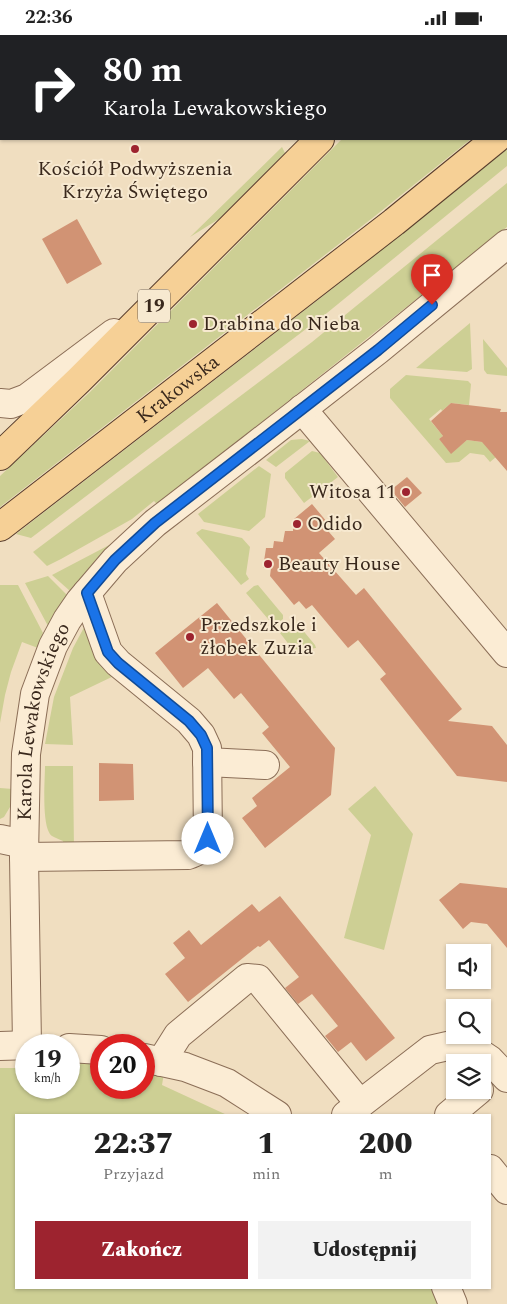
<!DOCTYPE html>
<html lang="pl">
<meta charset="utf-8">
<style>
body{margin:0;font-family:Spectral,serif;background:#f2f2f2;color:#222;height:100vh;display:flex;flex-direction:column;font-size:19px;white-space:nowrap}
*{box-sizing:border-box;margin:0}
p{font-size:16px;color:#767676}
.icon{flex:none;width:28px;height:28px;fill:none;stroke:currentColor;stroke-width:2;stroke-linecap:round;stroke-linejoin:round}
.map{position:relative;flex:1;overflow:hidden}
.side{position:absolute;left:15px;top:1079px;width:476px;height:175px;display:flex;flex-direction:column;background:#fff;border-radius:0px;box-shadow:0 1px 4px #0004}
.side>*{flex:none}
.banner{position:absolute;left:0px;top:0px;width:508px;height:105px;box-shadow:0 1px 4px #0004;background:#202124;color:#fff;overflow:hidden}
.buttons{position:absolute;left:446px;top:909px;display:grid;gap:10px}
.buttons a{display:grid;place-items:center;width:45px;height:45px;border-radius:0px;background:#fff;box-shadow:0 1px 4px #0004;font-size:25px}
.speed{position:absolute;left:15px;top:999px;display:flex;gap:10px;font-size:25px;font-weight:700;text-align:center}
.speed>*{display:grid;place-content:center;width:65px;height:65px;border-radius:50%;background:#fff;box-shadow:0 1px 4px #0004;line-height:1}
.speed small{font-size:12px;font-weight:400}
.speed .limit{border:8px solid #d22;background:#fff;color:#111}
.pin{position:absolute;display:grid;place-items:center;width:42px;height:42px;color:#fff;margin:-51px -21px;border-radius:50% 50% 50% 0;rotate:-45deg;box-shadow:0 0 5px #0007}
.pin .icon{rotate:45deg}
.me{position:absolute;width:55px;margin:-28px;rotate:0deg;stroke-linejoin:round;filter:drop-shadow(0 0 4px #0008)}
.turn{display:flex;align-items:center;gap:18px;height:105px;padding:0 20px;font-size:22px}
.turn .icon{width:65px;height:65px;stroke-width:2.5}
.turn b{display:block;font-size:35px;line-height:42px}
.eta{display:flex;justify-content:space-evenly;align-items:center;height:85px;text-align:center}
.eta b{font-size:30px;font-weight:800;line-height:35px}
.action{display:flex;gap:10px;margin-top:auto;padding:10px 20px}
.action a{flex:1;height:58px;border-radius:0px;background:#9d232f;color:#fff;font-size:20px;font-weight:800;line-height:58px;text-align:center}
.action a+a{background:#f2f2f2;color:#222}
.status{display:flex;justify-content:space-between;align-items:center;height:35px;padding:0 25px;background:#fff;direction:ltr}
.status svg{height:14px;fill:currentColor}
.map>svg:first-child{display:block}
.green{fill:#cdcf94}
.building{fill:#d19374}
.lines{fill:none;stroke-linecap:round;stroke-linejoin:round}
.minor-casing{stroke:#8b6e57;stroke-width:30}
.major-casing{stroke:#583d2c;stroke-width:30}
.minor{stroke:#fbecd4;stroke-width:28}
.major{stroke:#f6d096;stroke-width:28}
.route-casing{stroke:#114b97;stroke-width:12}
.route{stroke:#1a73e8;stroke-width:9}
.poi-dot{fill:#9d232f;stroke:#f7e9d0;stroke-width:2}
.labels{text-anchor:middle;dominant-baseline:central;stroke-width:4;stroke-linejoin:round;paint-order:stroke}
.shield{fill:#f7e9d0;stroke:#726252;stroke-width:1}
.shield-label{font-size:19px;font-weight:bold;fill:#39281c}
.poi-label{font-size:20px;fill:#39281c;stroke:#f7e9d0;text-anchor:start}
.street-label{font-size:20px;fill:#39281c;stroke:#f7e9d0}
</style>
<div class="status"><b>22:36</b><svg viewBox="0 0 49 12"><path d="M0 12V9h3v3zM5 12V6h3v6zM10 12V3h3v9zM15 12V0h3v12zM26 1h20v11H26zM47 4h2v5h-2z"/></svg></div>
<div class="map">
<svg width="507" height="1269" viewBox="0 0 507 1269">
<rect width="100%" height="100%" fill="#f0dec0"/>
<path class="green" d="M342 104H471L375 181 0 472V441L90 357Z
M282 112 285 118 219 184 190 202Z
M507 114V131L327 278 31 503 16 499 332 254Z
M507 148V192L248 398 159 471 154 466 132 484 61 524 47 531 33 517 312 307Z
M470 288 472 334 467 337 416 333Z
M483 304 507 333V341L487 339 484 335Z
M406 340 468 346 471 349 469 370 451 368 442 376 441 374 429 384 443 401 439 404 451 418 467 405 496 409 502 417 490 427 484 420 470 418 459 427 446 428 390 363V354Z
M302 404 310 406 276 432 266 425 291 405Z
M312 416 320 418 338 442 304 468 285 443V438Z
M259 431 271 439 265 482 249 496 204 487 198 479Z
M202 494 242 503 250 512 246 539 249 544 241 550 196 498Z
M113 508 70 556 52 540Z
M48 541 68 561 48 591 25 548Z
M0 550H18L43 598 38 613 22 607 11 637 5 660 0 688Z
M258 550 283 580V584L274 591 246 558 254 551Z
M88 585 118 639 70 662 73 710 45 709 54 662 73 613Z
M293 587H296L315 610 316 613 294 616 280 598Z
M45 731H73L74 815 64 816 63 806C59 804 55 803 52 801 41 793 45 745 45 731Z
M375 751 413 799 384 915 344 903 371 800 348 774Z
M0 753 13 754V767L4 782 0 784Z
M86 1025 101 1026V1052H144V1033L164 1038 162 1050 227 1080H16V1252H430L439 1269H0V1033H26V1052H69V1036L74 1037 78 1031Z"/>
<path class="building" d="M77 184 102 229 67 249 42 204Z
M451 368 501 374 500 377H507V436L482 407 467 405 451 419 439 404 443 401 431 386Z
M407 442 422 458 405 472 391 455Z
M312 469 327 487 323 490 335 504 319 518 356 560 364 553 462 674 448 686 492 691 507 710V747L457 741 380 644 386 639 358 605 348 613 312 570 306 574 299 566 294 570 270 541 271 533H263L266 513H273L274 506 283 507 285 496H293L294 484Z
M217 568 335 713 331 760 265 813 242 783 257 771 252 763 290 732 262 698 269 692 241 658 234 664 208 633 183 653 155 618Z
M99 728 133 729 134 765 99 766Z
M460 848 507 853V913L487 889 471 887 463 894 439 865Z
M280 861 395 1003 366 1026 351 1007 338 1017 325 1001 338 991 312 959 298 969 285 953 299 942 269 905 260 912 258 911 188 967 165 939 185 923 173 908 189 895 201 910 252 869 259 877Z"/>
<g class="lines">
<defs>
<g id="minor">
<path d="M314 1 315 0"/>
<path d="M0 368 11 369 27 363 114 298"/>
<path d="M302 374 507 618"/>
<path d="M207 727 265 730"/>
<path d="M0 804 24 809"/>
<path d="M24 822 188 820C198 817 203 813 208 803L207 713 201 700 189 686 118 628 108 617 87 558"/>
<path id="s1" d="M27 1010 24 822 26 719 35 659 53 611 67 585 80 566 115 525 155 488 251 414 378 315 507 209"/>
<path d="M0 1011 31 1010"/>
<path d="M69 1013 101 1015"/>
<path d="M144 1023 185 1032 227 1048 277 1080"/>
<path d="M161 1027 178 1000 247 943 258 944 360 1069"/>
<path d="M346 1080 430 1015 452 1010 472 1013 490 1025 507 1043"/>
<path d="M449 1080 479 1055"/>
<path d="M490 1134 507 1155"/>
<path d="M446 1252 453 1269"/>
</g>
<g id="major">
<path d="M423 1 424 0"/>
<path d="M0 421 79 345 320 104"/>
<path id="s2" d="M0 492 394 187 496 104"/>
</g>
</defs>
<use href="#minor" class="minor-casing"/>
<use href="#major" class="major-casing"/>
<use href="#minor" class="minor"/>
<use href="#major" class="major"/>
</g>
<g class="lines">
<defs>
<path id="route" d="M208 804 207 713 201 700 189 686 118 628 108 617 87 558 115 525 155 488 302 374 378 315 432 270"/>
</defs>
<use href="#route" class="route-casing"/>
<use href="#route" class="route"/>
</g>
<g class="poi-dot">
<circle cx="135" cy="114" r="5"/>
<circle cx="193" cy="289" r="5"/>
<circle cx="406" cy="457" r="5"/>
<circle cx="297" cy="489" r="5"/>
<circle cx="268" cy="529" r="5"/>
<circle cx="190" cy="602" r="5"/>
</g>
<g class="labels">
<rect class="shield" x="138" y="254.5" width="32" height="33" rx="4"/>
<g class="shield-label">
<text x="154" y="271">19</text>
</g>
<g class="poi-label">
<text x="135" y="134" text-anchor="middle">Kościół Podwyższenia<tspan x="135" dy="23">Krzyża Świętego</tspan></text>
<text x="203" y="289">Drabina do Nieba</text>
<text x="396" y="457" text-anchor="end">Witosa 11</text>
<text x="307" y="489">Odido</text>
<text x="278" y="529">Beauty House</text>
<text x="200" y="590">Przedszkole i<tspan x="200" dy="23">żłobek Zuzia</tspan></text>
</g>
<g class="street-label">
<text stroke="none"><textPath href="#s2" startOffset="225">Krakowska</textPath></text>
<text stroke="none"><textPath href="#s1" startOffset="326">Karola Lewakowskiego</textPath></text>
</g>
</g>
</svg>
<div class="buttons">
<a><svg class="icon" aria-label="sound" viewBox="0 0 24 24"><path d="M4 9h4l5-4v14l-5-4H4zM17 9q2 3 0 6"/></svg></a>
<a><svg class="icon" aria-label="search" viewBox="0 0 24 24"><circle cx="10" cy="10" r="6"/><path d="M15 15l6 6"/></svg></a>
<a><svg class="icon" aria-label="layers" viewBox="0 0 24 24"><path d="M12 4l9 5-9 5-9-5zM3 14l9 5 9-5"/></svg></a>
</div>
<div class="speed"><div>19<small>km/h</small></div><div class="limit">20</div></div>
<div class="pin" style="left:432px;top:270px;background:#d93025"><svg class="icon" aria-label="arrive" viewBox="0 0 24 24"><path d="M6 21V4h12l-3 4 3 4H6"/></svg></div>
<svg class="me" style="left:208px;top:804px" viewBox="-20 -20 40 40"><circle r="19" fill="#fff"/><path d="M0-13L10 11 0 6-10 11z" fill="#1a73e8"/></svg>
<div class="banner">
<div class="turn"><svg class="icon" aria-label="right" viewBox="0 0 24 24"><path d="M7 20v-9h11M14 6l5 5-5 5"/></svg><div><b>80 m</b>Karola Lewakowskiego</div></div>
</div>
<section class="side">
<div class="eta">
<div><b>22:37</b><p>Przyjazd</p></div>
<div><b>1</b><p>min</p></div>
<div><b>200</b><p>m</p></div>
</div>
<div class="action"><a>Zakończ</a><a>Udostępnij</a></div>
</section>
</div>
